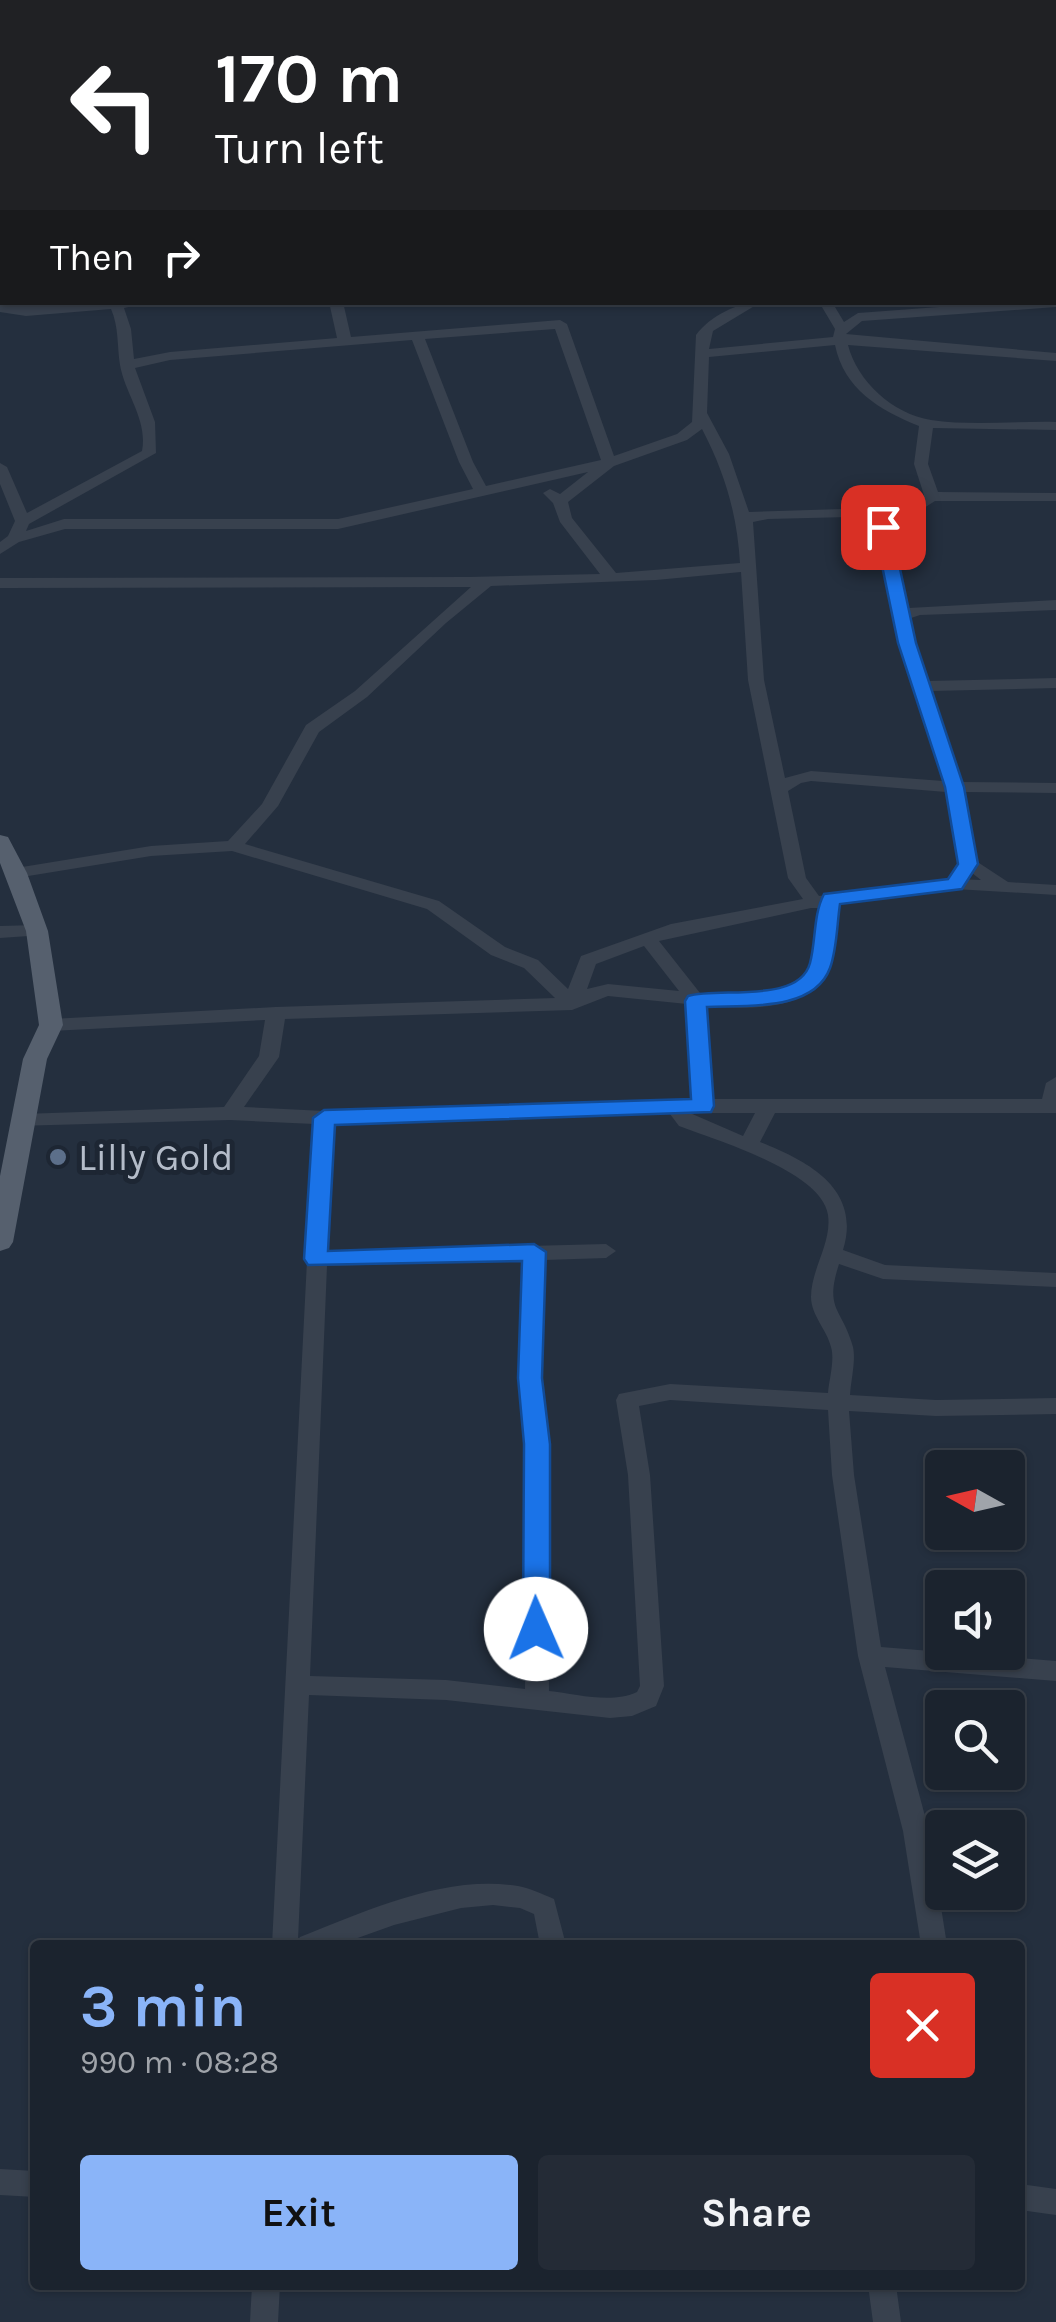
<!DOCTYPE html>
<meta charset="utf-8">
<style>
body{margin:0;font-family:Karla,sans-serif;background:#242b36;color:#f1f3f6;height:100vh;display:flex;flex-direction:column;font-size:38px;white-space:nowrap}
*{box-sizing:border-box;margin:0}
p{font-size:32px;color:#a0a4aa}
.icon{flex:none;width:55px;height:55px;fill:none;stroke:currentColor;stroke-width:2;stroke-linecap:round;stroke-linejoin:round}
.map{position:relative;flex:1;overflow:hidden}
.sheet{position:absolute;left:30px;top:1940px;width:995px;height:350px;display:flex;flex-direction:column;background:#1b232e;border-radius:10px;box-shadow:0 2px 8px #0004,0 0 0 2px #39404a}
.sheet>*{flex:none}
.top-card{position:absolute;left:0px;top:0px;width:1058px;height:305px;box-shadow:0 2px 8px #0004,0 0 0 2px #39404a;background:#202124;color:#fff;overflow:hidden}
.needle{width:65px;rotate:278deg}
.tools{position:absolute;left:925px;top:1450px;display:grid;gap:20px}
.tools a{display:grid;place-items:center;width:100px;height:100px;border-radius:10px;background:#1b232e;box-shadow:0 2px 8px #0004,0 0 0 2px #39404a;font-size:50px}
.pin{position:absolute;display:grid;place-items:center;width:85px;height:85px;color:#fff;margin:-42px;border-radius:20px;box-shadow:0 5px 15px #0006}
.me{position:absolute;width:110px;margin:-55px;rotate:359deg;stroke-linejoin:round;filter:drop-shadow(0 0 8px #0008)}
.turn{display:flex;align-items:center;gap:35px;height:210px;padding:0 50px;font-size:45px}
.turn .icon{width:130px;height:130px;stroke-width:2.5}
.turn b{display:block;font-size:70px;line-height:85px}
.then{display:flex;align-items:center;height:95px;padding:0 50px;background:#0003;gap:20px;font-size:38px}
.round{display:grid;place-items:center;flex:none;width:105px;height:105px;border-radius:10px;background:#242b36}
.summary{display:flex;align-items:center;justify-content:space-between;height:170px;padding:0 50px}
h1{font-size:60px;font-weight:700;line-height:75px;color:#8ab4f8}
.primary-button{display:flex;gap:20px;margin-top:auto;padding:20px 50px}
.primary-button a{flex:1;height:115px;border-radius:10px;background:#8ab4f8;color:#111;font-size:40px;font-weight:700;line-height:115px;text-align:center}
.primary-button a+a{background:#242b36;color:#f1f3f6}
.map>svg:first-child{display:block}
.lines{fill:none;stroke-linecap:round;stroke-linejoin:round}
.minor{fill:#38414e;fill-rule:evenodd}
.major{fill:#56606e;fill-rule:evenodd}
.route{fill:#1a73e8;stroke:#114b97;stroke-width:2.5}
.service-dot{fill:#5c6f8a;stroke:#1d2633;stroke-width:4}
.labels{text-anchor:middle;dominant-baseline:central;stroke-width:10;stroke-linejoin:round;paint-order:stroke}
.poi-label{font-size:38px;fill:#b4bcc9;stroke:#1d2633;text-anchor:start}
</style>
<div class="map">
<svg width="1056" height="2322" viewBox="0 0 1056 2322">
<rect width="100%" height="100%" fill="#242f3e"/>
<g class="lines">
<path class="minor" d="M476 0H488V2H477Z
M761 0H849L851 2H764Z
M864 0H876V2H865Z
M0 26H2V32H0Z
M1055 52H1056V58H1055Z
M0 70 2 71V77L0 78Z
M1055 101H1056V109H1055Z
M0 110 2 111V117L0 118Z
M0 147H2V155H0Z
M1055 152H1056V160H1055Z
M2 186V194L0 195V187Z
M1055 230H1056V238H1055Z
M0 252H2V260H0Z
M1056 299V307L862 321 846 334 1056 353V361L848 345C857 381 893 414 931 420 971 426 1015 421 1056 422V430L933 428 928 464 938 492 1056 493V501H935L891 529 909 608 1056 600V610L920 615 911 618 915 643 928 681 1056 678V688L931 691 961 782 1056 783V793L964 792 976 861 1008 882 1056 885V895L955 889 839 904C836 926 836 951 826 972 808 1013 742 1009 706 1006L712 1099H1042L1046 1083 1056 1077V1113H775L760 1142C808 1161 862 1189 843 1250L885 1265 1056 1273V1287L883 1279 839 1264C824 1311 842 1307 853 1347 856 1360 851 1380 850 1395L936 1400 1056 1398V1414L936 1416 849 1411 854 1475 881 1647 1056 1661V1681L885 1667 929 1831 947 1945H921L903 1831 858 1656 832 1475 828 1410 670 1400 639 1406 650 1475 664 1686 656 1706 632 1716 610 1718 446 1700 309 1695 298 1940 300 1937C366 1911 445 1874 518 1886 530 1888 542 1894 554 1899L566 1945H540L534 1914 520 1908 493 1905 461 1908 394 1925 338 1945H272L314 1124 230 1120 16 1126 13 1121 23 1114 224 1107 259 1056 265 1020 51 1031 42 1025 51 1019 276 1007 555 998 524 968 491 955 427 909 232 851 151 856 16 878 7 873 16 868 151 846 228 841 262 804 306 725 355 691 471 587 0 588V578L469 577 600 574 560 522 553 503 543 493 550 489 560 494 588 472 338 529H65L19 542 0 554V542L8 536 15 521 0 484V463L7 467 27 513 142 451C148 420 125 394 120 365 117 346 119 327 111 309L26 316 0 312V304C47 311 103 302 151 302L124 308 131 329 134 359 170 352 337 338 329 302H343L351 337 560 320 567 324 614 456 677 434 692 422 696 335C710 316 738 302 761 302L713 331 709 349 833 337 835 329 819 302H832L844 322 858 313 1006 302H1055ZM555 329 601 460 486 486 473 462 425 339ZM412 340 459 462 473 489 338 519H64L26 531 29 524 156 453 155 422 135 368 170 360ZM835 345C844 389 879 410 919 426L914 464 924 495 905 507 749 512 729 454 707 413 709 357ZM702 429C725 473 737 514 740 563L616 573 572 518 568 502 614 466 687 440ZM890 516 875 527 899 643 943 781 811 771 785 778 764 680 753 522 768 519ZM741 572 748 680 788 878 803 899 671 924 581 956 568 989 538 960 505 947 439 901 245 844 278 806 319 732 367 697 446 623 491 586 656 580ZM811 781 946 792 959 863 981 880 955 879 819 896 806 878 788 791 801 783ZM811 908H821L807 974C779 1001 736 996 700 993L659 941ZM644 946 679 991 608 984 587 989 596 964ZM608 996 687 1004 693 1100 324 1111 244 1107 279 1057 285 1019 572 1010ZM690 1113H755L743 1136ZM670 1114 679 1126C715 1140 822 1171 828 1215 832 1243 811 1269 811 1297 811 1315 827 1330 831 1347 835 1360 829 1380 828 1393L670 1384 619 1394 616 1400 628 1475 640 1686 637 1692C612 1704 576 1694 549 1691L548 1444 541 1378 544 1260 606 1258 616 1251 606 1244 328 1251 334 1124ZM523 1261 519 1378 526 1444 525 1689 446 1680 310 1676 327 1266Z
M37 925 46 931 43 935 0 938V926Z
M0 2169 35 2171V2197L0 2195Z
M1020 2184 1056 2189V2215L1020 2210Z
M252 2285H280L278 2322H250Z
M868 2285H896L901 2322H873Z"/>
<path class="major" d="M0 835 8 837 27 873 48 931 63 1025 47 1059 13 1242 9 1248 0 1251V1176L23 1059 39 1025 26 931 0 863Z"/>
</g>
<path class="route" d="M883 522 891 527 916 643 964 787 978 864 962 889 840 904C837 924 837 949 830 968 814 1012 745 1005 707 1007L714 1106 711 1112 335 1125 328 1251 534 1244 546 1252 542 1378 550 1444V1629L546 1637 536 1640 527 1637 523 1629 524 1444 518 1378 522 1261 308 1265 304 1259 313 1118 324 1110 691 1099 685 1001 688 996C720 987 799 1004 810 963 816 941 813 915 824 894L948 879 958 864 945 787 898 643 874 527Z"/>
<circle class="service-dot" cx="58" cy="1157" r="10"/>
<g class="labels">
<g class="poi-label">
<text x="78" y="1157">Lilly Gold</text>
</g>
</g>
</svg>
<div class="tools">
<a><svg class="needle" viewBox="-14 -14 28 28"><path d="M0-13l5 13h-10z" fill="#e53935"/><path d="M0 13l5-13h-10z" fill="#a0a4aa"/></svg></a>
<a><svg class="icon" aria-label="sound" viewBox="0 0 24 24"><path d="M4 9h4l5-4v14l-5-4H4zM17 9q2 3 0 6"/></svg></a>
<a><svg class="icon" aria-label="search" viewBox="0 0 24 24"><circle cx="10" cy="10" r="6"/><path d="M15 15l6 6"/></svg></a>
<a><svg class="icon" aria-label="layers" viewBox="0 0 24 24"><path d="M12 4l9 5-9 5-9-5zM3 14l9 5 9-5"/></svg></a>
</div>
<div class="pin" style="left:883px;top:527px;background:#d93025"><svg class="icon" aria-label="arrive" viewBox="0 0 24 24"><path d="M6 21V4h12l-3 4 3 4H6"/></svg></div>
<svg class="me" style="left:536px;top:1629px" viewBox="-20 -20 40 40"><circle r="19" fill="#fff"/><path d="M0-13L10 11 0 6-10 11z" fill="#1a73e8"/></svg>
<div class="top-card">
<div class="turn"><svg class="icon" aria-label="left" viewBox="0 0 24 24"><path d="M17 20v-9H6M10 6l-5 5 5 5"/></svg><div><b>170 m</b>Turn left</div></div>
<div class="then">Then<svg class="icon" aria-label="right" viewBox="0 0 24 24"><path d="M7 20v-9h11M14 6l5 5-5 5"/></svg></div>
</div>
<section class="sheet">
<div class="summary"><div><h1>3 min</h1><p>990 m · 08:28</p></div><a class="round" style="background:#d93025;color:#fff"><svg class="icon" aria-label="close" viewBox="0 0 24 24"><path d="M6 6l12 12M18 6L6 18"/></svg></a></div>
<div class="primary-button"><a>Exit</a><a>Share</a></div>
</section>
</div>
